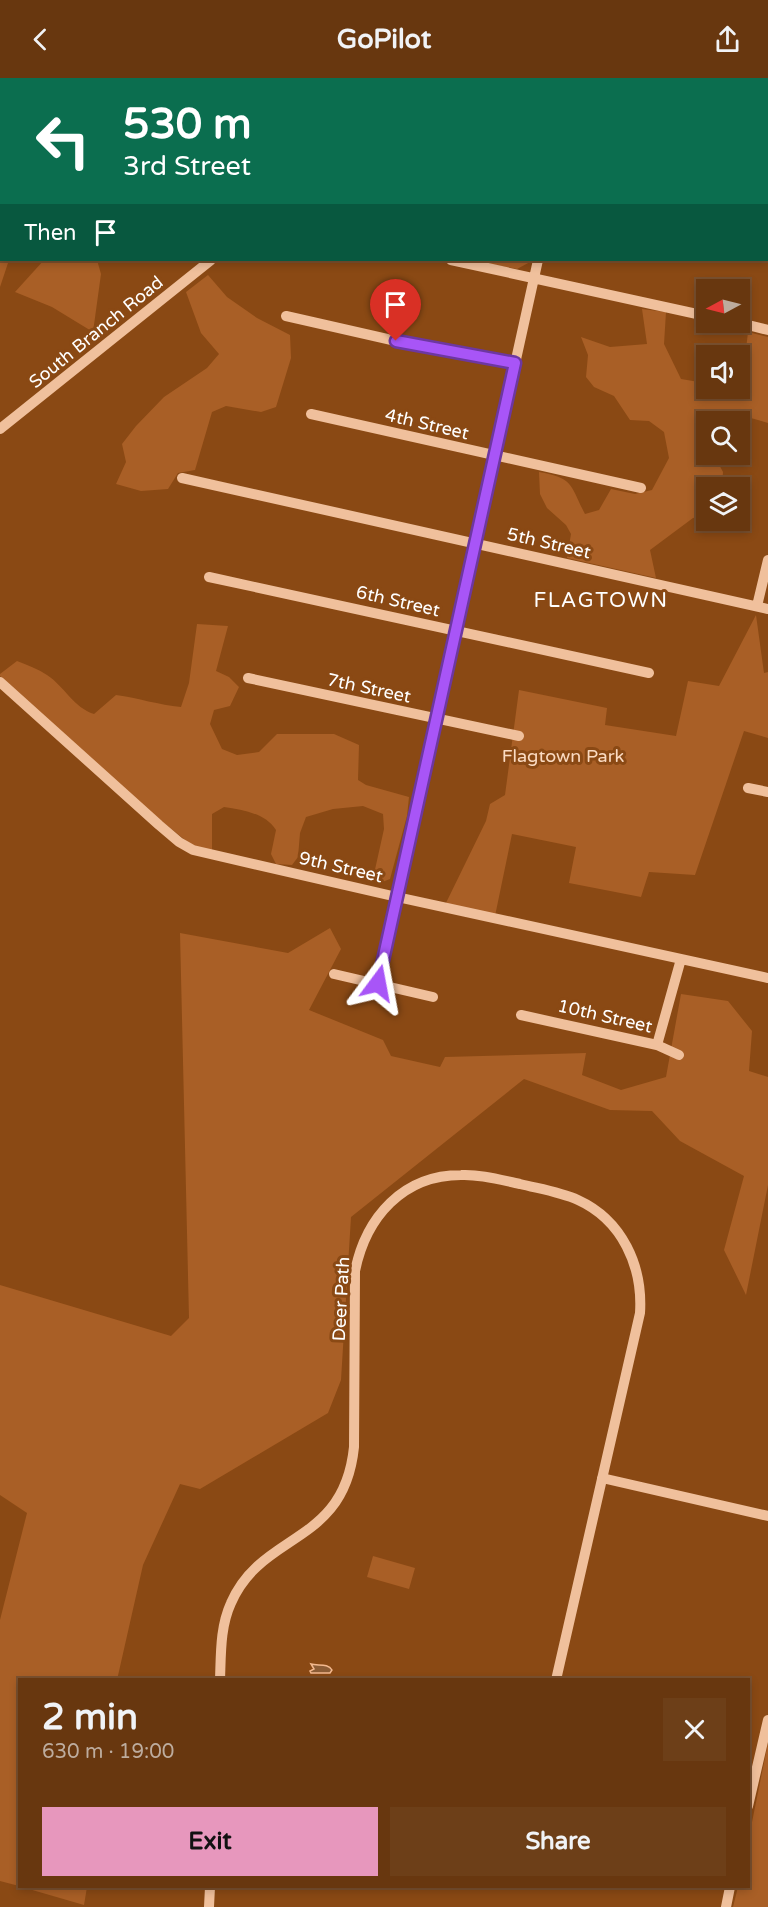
<!DOCTYPE html>
<meta charset="utf-8">
<style>
body{margin:0;font-family:"Varela Round",sans-serif;background:#6d3f18;color:#f1f3f6;height:100vh;display:flex;flex-direction:column;font-size:22px;white-space:nowrap}
*{box-sizing:border-box;margin:0}
p{font-size:20px;color:#bdac9e}
.icon{flex:none;width:33px;height:33px;fill:none;stroke:currentColor;stroke-width:2;stroke-linecap:round;stroke-linejoin:round}
.map{position:relative;flex:1;overflow:hidden}
.details{position:absolute;left:18px;top:1600px;width:732px;height:210px;display:flex;flex-direction:column;background:#68370f;border-radius:0px;box-shadow:0 3px 9px #0003,0 0 0 2px #7b512f}
.details>*{flex:none}
.banner{position:absolute;left:0px;top:0px;width:768px;height:183px;box-shadow:0 3px 9px #0003,0 0 0 2px #7b512f;background:#0b6e4f;color:#fff;overflow:hidden}
.needle{width:39px;rotate:263deg}
.buttons{position:absolute;left:696px;top:201px;display:grid;gap:12px}
.buttons a{display:grid;place-items:center;width:54px;height:54px;border-radius:0px;background:#68370f;box-shadow:0 3px 9px #0003,0 0 0 2px #7b512f;font-size:30px}
.pin{position:absolute;display:grid;place-items:center;width:51px;height:51px;color:#fff;margin:-62px -26px;border-radius:50% 50% 50% 0;rotate:-45deg;box-shadow:0 0 6px #0007}
.pin .icon{rotate:45deg}
.me{position:absolute;width:66px;margin:-33px;rotate:13deg;stroke-linejoin:round;filter:drop-shadow(0 0 4px #0008)}
.turn{display:flex;align-items:center;gap:21px;height:126px;padding:0 24px;font-size:27px}
.turn .icon{width:78px;height:78px;stroke-width:2.5}
.turn b{display:block;font-size:42px;line-height:51px}
.then{display:flex;align-items:center;height:57px;padding:0 24px;background:#0003;gap:12px;font-size:22px}
.round{display:grid;place-items:center;flex:none;width:63px;height:63px;border-radius:0px;background:#6d3f18}
.headline{display:flex;align-items:center;justify-content:space-between;height:102px;padding:0 24px}
h1{font-size:36px;font-weight:700;line-height:45px}
.primary-button{display:flex;gap:12px;margin-top:auto;padding:12px 24px}
.primary-button a{flex:1;height:69px;border-radius:0px;background:#e797bd;color:#111;font-size:24px;font-weight:700;line-height:69px;text-align:center}
.primary-button a+a{background:#6d3f18;color:#f1f3f6}
header{display:flex;justify-content:space-between;align-items:center;height:78px;padding:0 24px;background:#68370f;font-size:27px;font-weight:700}
.map>svg:first-child{display:block}
.green{fill:#a95f26}
.water{fill:#8c5c35;stroke:#f3b88e;stroke-width:1.5}
.lines{fill:none;stroke-linecap:round;stroke-linejoin:round}
.minor{stroke:#f0c09c;stroke-width:10}
.route-casing{stroke:#6d37a1;stroke-width:15}
.route{stroke:#a855f7;stroke-width:10}
.labels{text-anchor:middle;dominant-baseline:central;stroke-width:6;stroke-linejoin:round;paint-order:stroke}
.street-label{font-size:18px;fill:#fff;stroke:#8a4914}
.park-label{font-size:18px;fill:#fbdbc2;stroke:#8a4914}
.quarter-label{font-size:21px;letter-spacing:1.5px;fill:#fff;stroke:#8a4914}
</style>
<header><svg class="icon" aria-label="back" viewBox="0 0 24 24"><path d="M15 5l-7 7 7 7"/></svg>GoPilot<svg class="icon" aria-label="share" viewBox="0 0 24 24"><path d="M12 15V3M7 8l5-5 5 5M5 13v7h14v-7"/></svg></header>
<div class="map">
<svg width="768" height="1829" viewBox="0 0 768 1829">
<rect width="100%" height="100%" fill="#8a4914"/>
<path class="green" d="M0 11 2 182H9L0 209Z
M44 182H97L101 196 93 254 52 229 15 214Z
M470 182H531L530 184 517 191Z
M208 197 227 219 257 240 290 257 291 280 276 329 261 334 226 328 212 334 195 392 178 395 168 411 141 413 116 406 126 384 122 366 136 348 164 319 207 290 219 276 201 255 186 214Z
M642 231 666 234 664 266 681 301 699 304 701 284 706 287V310H740V293L744 289 748 254 768 259V345L730 334 708 338 700 350 702 369 706 372V376L714 377 723 394 722 409 706 410V438L693 440 650 472 656 500 567 480 571 456 566 447 547 430 540 416 539 394C574 400 570 407 585 436L599 432 611 411 635 416 652 412 669 380 664 354 649 343 630 342 614 318 594 309 586 299 588 277 581 259 610 269 647 266Z
M756 537 764 595 768 594V660L744 653 695 797 649 794 641 819 569 805 576 769 512 756 495 838 444 829 486 743 490 726 505 717 519 612 607 630 605 647 676 658 688 603 719 608Z
M197 546 228 548 216 593 229 599 239 609 230 628 214 632 210 646 222 671 237 677 259 674 277 656H334L359 667 358 702 366 707 409 719 407 738 390 801 377 806 374 796 384 751 383 736 363 728 333 731 306 739 300 755 298 779 292 787 276 786 271 776 276 752C265 735 243 732 224 729L212 736V773L194 769 134 721 0 598V596L17 583C27 587 38 591 47 597 64 608 74 630 94 636L116 617C138 620 159 627 181 629L189 605Z
M330 850 341 871 309 932 383 962 391 978 440 989 445 979 586 975 582 997 621 1012 666 999 681 916 728 923 752 953 749 993 768 999V1107L746 1217 724 1172 744 1098 680 1063 652 1033 610 1032 524 1001 351 1139 341 1302 328 1335 200 1411 180 1406 143 1487 117 1602H20L19 1808 0 1803V1542L27 1435 0 1417V1207L171 1258 189 1240 180 855 288 875Z
M373 1478 415 1490 409 1511 367 1499Z
M768 1665V1829H733L738 1809H748L749 1759Z
M22 1809H87L84 1827Z"/>
<path class="water" d="M311 1586C318 1588 328 1585 332 1592L330 1595H311L310 1593 314 1591Z"/>
<g class="lines">
<path class="minor" d="M507 0 513 2
M270 2V0
M395 2 397 0
M0 4H2
M766 56 768 57
M766 160H768
M451 182 706 238
M286 238 418 268 515 285
M736 244 768 252
M311 336 641 410
M0 351 211 182
M182 400 768 531
M209 499 649 595
M757 528 768 482
M248 600 519 658
M0 604 159 747 179 764 193 772 397 819 768 900
M748 710 768 714
M334 896 433 919
M378 905 538 182
M521 937 657 967 679 977
M657 967 681 881
M602 1400 768 1438
M220 1602C221 1576 220 1549 231 1525 262 1453 344 1468 354 1369L355 1193C366 1139 403 1097 461 1097 481 1096 501 1102 520 1106 540 1111 560 1114 578 1122 622 1142 643 1188 640 1235L556 1602
M748 1728 768 1642
M209 1829 210 1809
M726 1829 730 1809"/>
</g>
<g class="lines">
<defs>
<path id="route" d="M378 905 515 285 396 263"/>
</defs>
<use href="#route" class="route-casing"/>
<use href="#route" class="route"/>
</g>
<g class="labels">
<g class="street-label">
<text transform="translate(96 254) rotate(-39)">South Branch Road</text>
<text transform="translate(427 346) rotate(13)">4th Street</text>
<text transform="translate(549 465) rotate(13)">5th Street</text>
<text transform="translate(398 523) rotate(13)">6th Street</text>
<text transform="translate(369 610) rotate(12)">7th Street</text>
<text transform="translate(341 789) rotate(13)">9th Street</text>
<text transform="translate(605 938) rotate(13)">10th Street</text>
<text transform="translate(341 1221) rotate(-87)">Deer Path</text>
</g>
<g class="park-label">
<text x="563" y="678">Flagtown Park</text>
</g>
<g class="quarter-label">
<text x="601" y="522">FLAGTOWN</text>
</g>
</g>
</svg>
<div class="buttons">
<a><svg class="needle" viewBox="-14 -14 28 28"><path d="M0-13l5 13h-10z" fill="#e53935"/><path d="M0 13l5-13h-10z" fill="#bdac9e"/></svg></a>
<a><svg class="icon" aria-label="sound" viewBox="0 0 24 24"><path d="M4 9h4l5-4v14l-5-4H4zM17 9q2 3 0 6"/></svg></a>
<a><svg class="icon" aria-label="search" viewBox="0 0 24 24"><circle cx="10" cy="10" r="6"/><path d="M15 15l6 6"/></svg></a>
<a><svg class="icon" aria-label="layers" viewBox="0 0 24 24"><path d="M12 4l9 5-9 5-9-5zM3 14l9 5 9-5"/></svg></a>
</div>
<div class="pin" style="left:396px;top:263px;background:#d93025"><svg class="icon" aria-label="arrive" viewBox="0 0 24 24"><path d="M6 21V4h12l-3 4 3 4H6"/></svg></div>
<svg class="me" style="left:378px;top:905px" viewBox="-20 -20 40 40"><path d="M0-17L14 15 0 8-14 15z" fill="#a855f7" stroke="#fff" stroke-width="4"/></svg>
<div class="banner">
<div class="turn"><svg class="icon" aria-label="left" viewBox="0 0 24 24"><path d="M17 20v-9H6M10 6l-5 5 5 5"/></svg><div><b>530 m</b>3rd Street</div></div>
<div class="then">Then<svg class="icon" aria-label="arrive" viewBox="0 0 24 24"><path d="M6 21V4h12l-3 4 3 4H6"/></svg></div>
</div>
<section class="details">
<div class="headline"><div><h1>2 min</h1><p>630 m · 19:00</p></div><a class="round"><svg class="icon" aria-label="close" viewBox="0 0 24 24"><path d="M6 6l12 12M18 6L6 18"/></svg></a></div>
<div class="primary-button"><a>Exit</a><a>Share</a></div>
</section>
</div>
